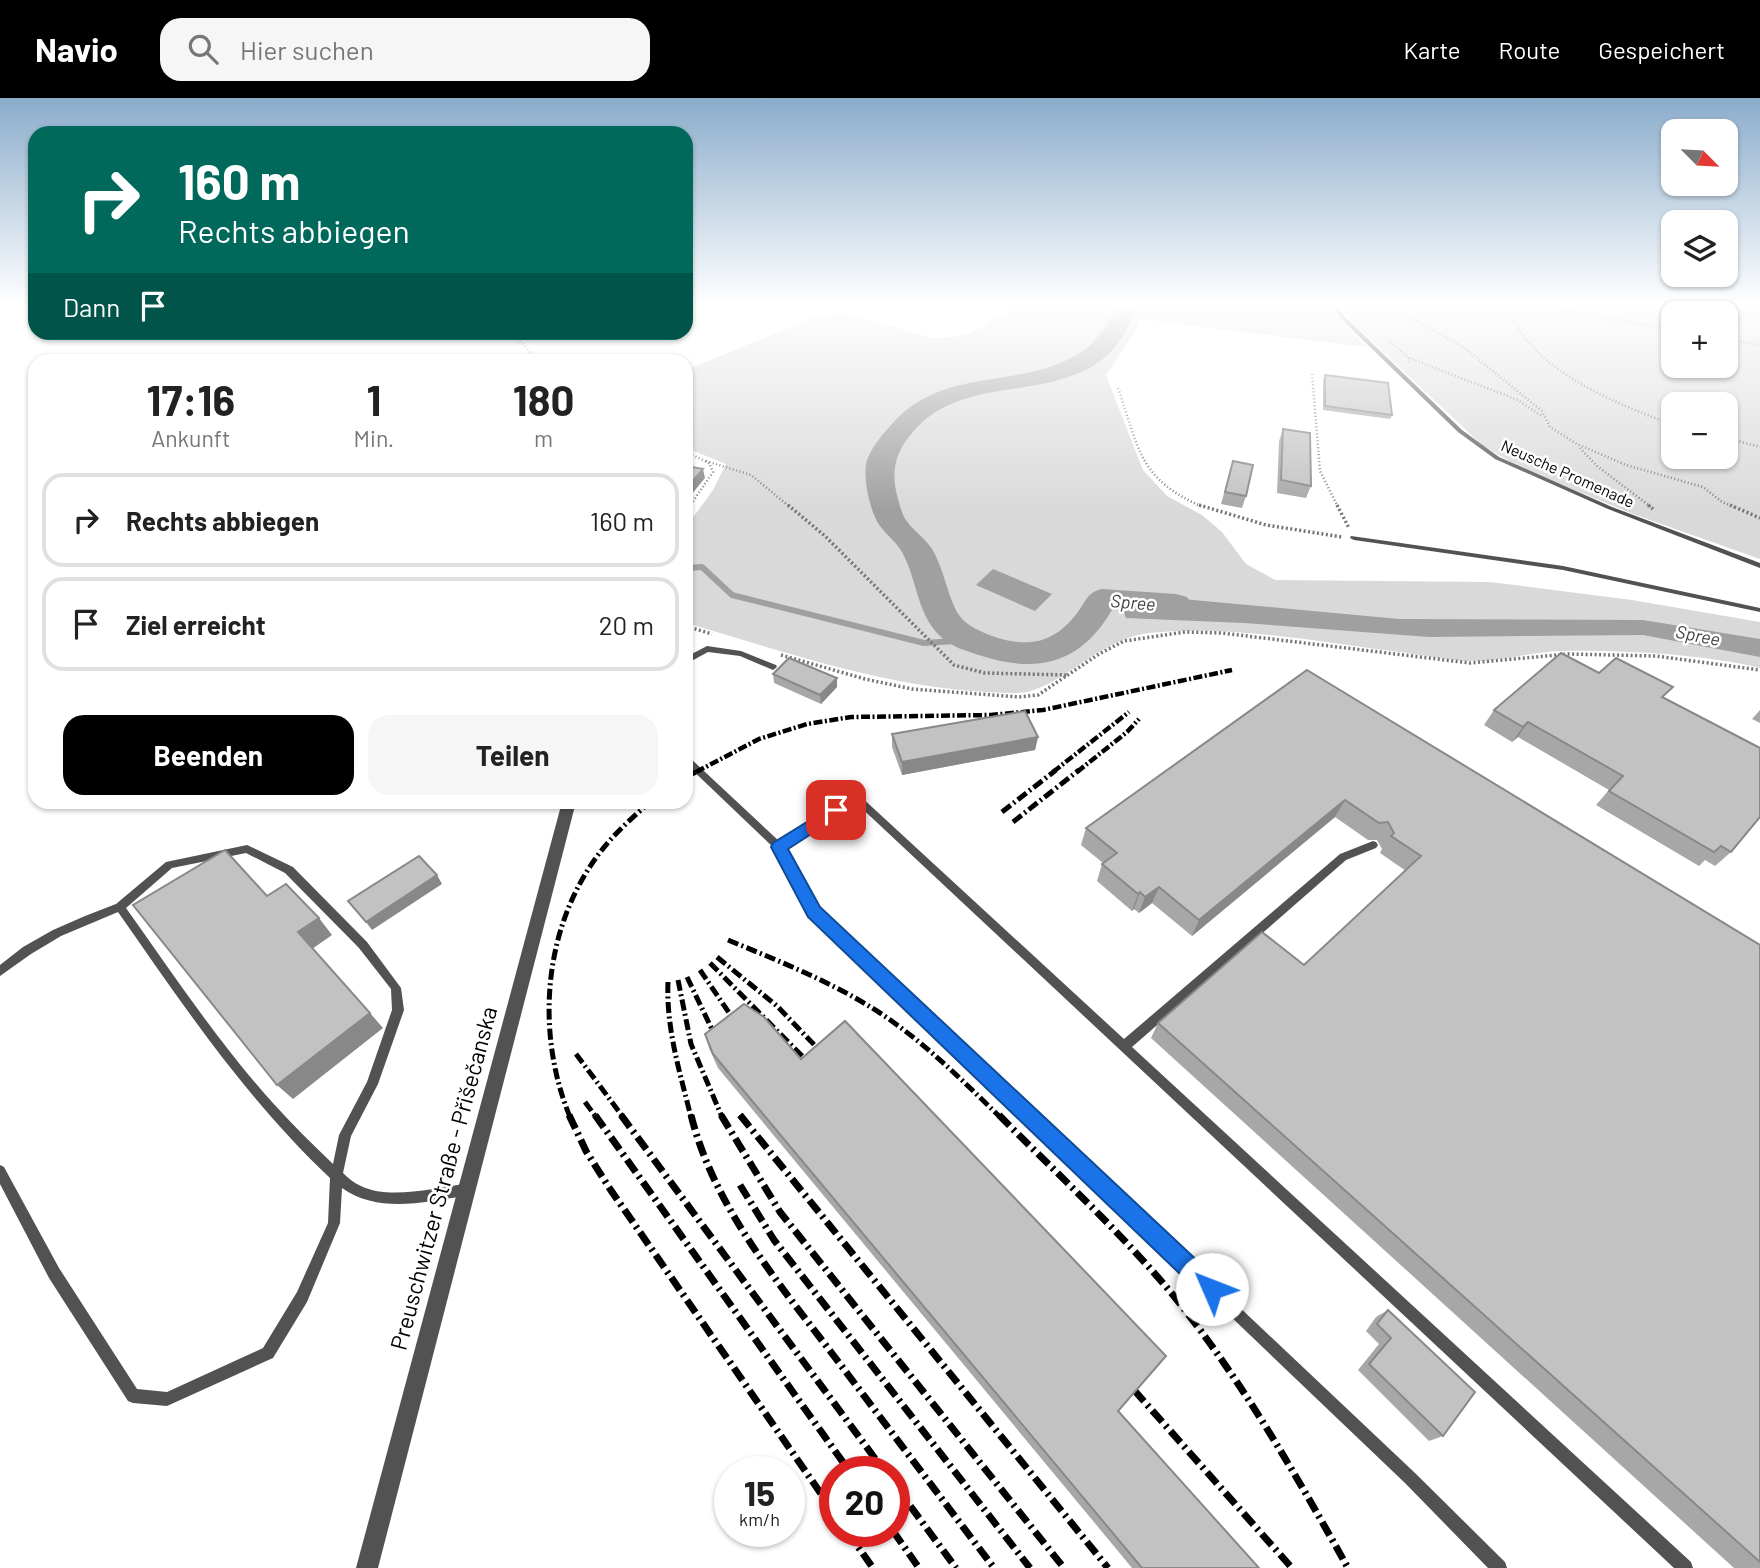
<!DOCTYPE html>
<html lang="de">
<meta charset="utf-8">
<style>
body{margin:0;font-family:Barlow,sans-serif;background:#f6f6f6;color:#222;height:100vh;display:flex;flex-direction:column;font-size:26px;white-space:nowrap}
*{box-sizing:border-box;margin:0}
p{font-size:23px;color:#767676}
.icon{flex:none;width:38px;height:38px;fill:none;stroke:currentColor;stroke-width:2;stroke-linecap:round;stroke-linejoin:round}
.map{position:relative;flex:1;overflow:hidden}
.drawer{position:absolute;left:28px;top:256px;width:665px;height:455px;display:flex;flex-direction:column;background:#fff;border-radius:21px;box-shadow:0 2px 5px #0004}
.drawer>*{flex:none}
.top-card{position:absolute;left:28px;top:28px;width:665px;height:214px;border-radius:21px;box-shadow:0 2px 5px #0004;background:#00695c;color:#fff;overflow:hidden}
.needle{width:46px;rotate:114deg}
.buttons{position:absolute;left:1661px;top:21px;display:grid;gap:14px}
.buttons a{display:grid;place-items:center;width:77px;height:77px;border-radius:14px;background:#fff;box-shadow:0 2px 5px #0004;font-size:35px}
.speed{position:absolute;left:714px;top:1358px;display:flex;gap:14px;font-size:35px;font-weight:700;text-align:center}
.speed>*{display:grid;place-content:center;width:91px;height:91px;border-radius:50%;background:#fff;box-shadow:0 2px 5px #0004;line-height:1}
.speed small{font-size:18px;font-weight:400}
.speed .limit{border:10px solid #d22;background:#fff;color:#111}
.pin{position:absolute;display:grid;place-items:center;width:60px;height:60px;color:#fff;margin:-30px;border-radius:14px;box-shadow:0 4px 10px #0006}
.me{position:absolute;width:77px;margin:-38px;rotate:314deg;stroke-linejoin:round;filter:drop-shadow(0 0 5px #0008)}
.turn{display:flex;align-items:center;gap:24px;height:147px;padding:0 35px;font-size:32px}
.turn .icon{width:91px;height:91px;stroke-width:2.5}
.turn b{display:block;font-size:49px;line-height:60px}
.then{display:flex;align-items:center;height:66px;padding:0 35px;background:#0003;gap:14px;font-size:26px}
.eta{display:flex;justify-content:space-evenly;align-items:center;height:119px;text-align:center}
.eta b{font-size:42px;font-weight:700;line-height:49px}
.action{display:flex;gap:14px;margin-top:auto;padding:14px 35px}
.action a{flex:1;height:80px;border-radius:21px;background:#000;color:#fff;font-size:28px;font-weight:700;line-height:80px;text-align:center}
.action a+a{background:#f6f6f6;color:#222}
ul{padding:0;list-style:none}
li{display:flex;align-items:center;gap:21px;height:94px;margin:0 14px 10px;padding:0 21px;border:4px solid #e0e0e0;border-radius:21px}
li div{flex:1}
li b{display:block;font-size:26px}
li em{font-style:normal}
header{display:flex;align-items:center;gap:42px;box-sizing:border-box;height:98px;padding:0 35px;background:#000;color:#fff}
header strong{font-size:33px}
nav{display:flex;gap:38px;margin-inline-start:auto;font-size:24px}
.search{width:490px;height:63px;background:#f6f6f6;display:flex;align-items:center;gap:18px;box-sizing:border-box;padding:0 24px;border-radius:21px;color:#767676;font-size:26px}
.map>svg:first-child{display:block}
.green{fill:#d9d9d9;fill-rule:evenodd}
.water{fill:#a0a0a0}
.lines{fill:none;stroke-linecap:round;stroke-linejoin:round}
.stream{stroke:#a0a0a0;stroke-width:6}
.river{fill:#a0a0a0;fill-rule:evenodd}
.path-far1{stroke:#747474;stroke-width:2.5;stroke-dasharray:1 2.5;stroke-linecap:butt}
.path{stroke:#747474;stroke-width:3.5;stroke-dasharray:2 2.5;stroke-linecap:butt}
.service{fill:#525252;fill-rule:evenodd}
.minor{fill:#525252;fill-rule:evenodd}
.rail-far2{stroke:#000;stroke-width:4.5;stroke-dasharray:9 2.5 2 2.5;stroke-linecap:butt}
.rail-far1{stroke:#000;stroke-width:5;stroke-dasharray:11 3.5 2 3.5;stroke-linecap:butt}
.rail{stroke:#000;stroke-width:7;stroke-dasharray:15 5 2.5 5;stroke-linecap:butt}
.wall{fill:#a7a7a7}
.shaded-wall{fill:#888}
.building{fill:#c2c2c2;stroke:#888;stroke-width:2}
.route{fill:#1a73e8;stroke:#114b97;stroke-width:2}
.labels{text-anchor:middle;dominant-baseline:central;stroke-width:5;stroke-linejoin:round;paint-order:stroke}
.far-street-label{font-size:16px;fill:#000;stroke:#fff}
.far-water-label{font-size:18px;font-style:italic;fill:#414141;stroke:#fff}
.near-street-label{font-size:23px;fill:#000;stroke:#fff}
</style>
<header>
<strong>Navio</strong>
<div class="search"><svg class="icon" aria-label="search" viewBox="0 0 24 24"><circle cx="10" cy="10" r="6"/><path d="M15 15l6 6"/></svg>Hier suchen</div>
<nav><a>Karte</a><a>Route</a><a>Gespeichert</a></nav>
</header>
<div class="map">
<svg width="1760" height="1470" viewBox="0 0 1760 1470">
<rect width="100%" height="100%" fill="#fff"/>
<path class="green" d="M1020 206H1329L1338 220 1366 249 1139 221 1136 232 1106 277 1143 372 1167 398 1202 417 1222 434 1246 466 1275 482 1490 484 1632 502 1760 524V570C1702 556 1622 552 1562 553 1531 554 1499 564 1468 563 1448 562 1427 558 1408 555 1322 545 1235 526 1149 535 1096 541 1057 596 1015 595 899 594 796 557 686 525V429L713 392 726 366 686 350V272L819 217 842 214 932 240 954 239 972 235Z
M1340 206H1760V461L1633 416 1521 370 1482 347 1347 220ZM1673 215H1726V268H1673ZM1673 306H1726V359H1673Z"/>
<path class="water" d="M993 471 1052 496 1035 513 976 487Z
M1117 495 1399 521 1643 522 1760 541V559L1643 537 1429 539 1244 525 1126 520Z"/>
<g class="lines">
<path class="stream" d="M686 470 702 469 732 497 924 545 971 542"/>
<path class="river" d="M1118 206H1140C1128 230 1117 254 1093 268 1035 302 959 279 912 335 890 361 891 382 902 414 906 428 924 438 932 451 943 469 946 491 955 510 962 526 977 532 992 538 1030 551 1056 545 1080 511 1087 500 1089 494 1102 491L1176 496 1187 499 1192 506 1187 513 1176 516 1112 512C1081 565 1039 576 982 558 967 553 950 549 939 537 917 515 917 482 903 456 898 445 887 438 880 428 870 415 862 377 867 362 872 349 882 337 891 327 942 268 1014 292 1075 258 1097 246 1107 227 1118 206Z"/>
<path class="path-far1" d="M1396 206 1399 213 1463 249 1542 313 1550 329 1577 346 1626 367 1703 389 1722 404 1734 409
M1506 206C1529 272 1613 304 1673 327
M1531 206 1673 232
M505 234 523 246 537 262
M1726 241 1760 247
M1390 244 1409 260V265
M1409 260 1518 302 1543 319
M1312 276 1320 373 1338 409
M1118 290C1139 350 1138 381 1203 409
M1726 340 1760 349
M1580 350 1597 368 1651 409
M686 354 709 365 713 374 689 409
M706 363 751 377 790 409"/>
<path class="path" d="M788 407 825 438 954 567 985 575 1068 577
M1199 407 1266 427 1342 439
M1337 407 1349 430
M1648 407 1653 411
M1730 407 1760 420
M686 414 690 407
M686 528 712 536
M781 557 865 581 912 591 1019 599 1038 597 1099 556 1124 543 1185 534 1222 535 1470 565 1568 556 1656 558 1760 572"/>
<path class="service" d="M1331 206H1337L1345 219 1462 332 1499 359 1612 409 1760 465V470L1608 411 1495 361 1458 334 1341 221Z
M1351 438 1563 468 1760 510V514L1563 472 1354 442 1350 440Z
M707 548 741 553 776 567 777 569 773 572 740 558 708 554 686 566V559Z
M686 658 689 659 780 744 853 697H859L1124 941 1340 756 1373 743 1376 744 1378 747 1376 750 1346 762 1132 949 1691 1464 1693 1470H1674L855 704 785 750 818 811 1415 1375 1505 1464 1507 1470H1488L1405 1385 810 817 776 752 686 666Z
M247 747 293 769 367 844 401 890 404 912 378 986 351 1038 343 1075C348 1080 354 1085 361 1088 389 1102 435 1090 465 1086L469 1088 471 1092 469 1096 465 1098C424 1104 379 1116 342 1090L340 1125 307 1204 273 1260 167 1308 133 1305 128 1303 49 1180 0 1086V1067L4 1069 59 1170 137 1291 167 1294 263 1250 297 1194 328 1125 330 1080C246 1001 183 907 118 814L61 838 31 856 0 878V867L23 849 53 832 85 818 116 806 166 764ZM246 755 285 775 359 850 391 891 392 912 367 984 339 1037 333 1066C312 1046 291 1025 272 1004 218 944 173 876 126 810L172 770Z"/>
<path class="minor" d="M562 704H576L378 1470H356Z"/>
<path class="rail-far2" d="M696 674 759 641 807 626 851 619 991 617 1043 612 1232 572
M1053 674 1129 614
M1077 674 1127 634 1139 621"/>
<path class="rail-far1" d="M686 679 700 672
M1002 714 1056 672
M1013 724 1079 672
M728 842C781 864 835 885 883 917 926 946 963 983 1000 1019
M717 859 777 908 824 957
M710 865 812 968
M700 872 738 928
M687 879 718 944
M678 882 691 946 722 1019
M668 884C666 930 680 975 691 1019
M576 956 623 1019
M585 1004 596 1019
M740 1017 742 1019
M570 1019C535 934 543 828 601 753 615 735 633 719 650 704"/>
<path class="rail" d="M569 1017 586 1053 610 1091 835 1416
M595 1017 850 1374
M621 1017 885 1374
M691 1017C714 1110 781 1188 837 1262 889 1331 942 1401 994 1470
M721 1017 780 1114 1064 1470
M740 1017 1108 1470
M999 1017C1057 1076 1120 1133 1173 1197 1241 1281 1295 1375 1348 1470
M740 1087 774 1142 1030 1470
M1134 1292 1292 1470
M894 1386 956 1470
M847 1433 873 1470
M893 1433 919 1470"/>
</g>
<path class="wall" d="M1325 277 1392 317 1390 321 1323 312V282Z
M1283 331 1311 388 1306 400 1277 395 1279 343Z
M1233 363 1246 398 1242 410 1221 406Z
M1307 572 1760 847V1470H1734L1151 940 1158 925 1304 867 1406 773 1380 755 1382 751 1377 742H1368L1335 719 1192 838 1152 805 1139 815 1134 811 1132 813 1097 783 1102 766 1103 765 1081 747 1086 730Z
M1599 575 1663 600 1731 754 1715 768 1705 762 1699 768 1596 707 1609 692 1518 639 1512 644 1484 627 1494 612Z
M773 576 837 580V589L821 606 774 585Z
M1760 612V625L1752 621Z
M892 636 1038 639 1035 652 902 677 892 649Z
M705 936 1118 1313 1259 1470H1132L718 970 709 950Z
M1388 1212 1443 1338 1429 1343 1358 1272 1379 1246 1366 1233 1376 1219Z"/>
<path class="shaded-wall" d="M703 371 705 380 686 403V391Z
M837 580V589L821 606 820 597Z
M1528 624 1518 639 1512 644 1523 629Z
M1038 639 1035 652 902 677V664Z
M1345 702 1335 719 1192 838 1199 822Z
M437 777 442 786 372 832 366 824Z
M1159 789 1152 805 1139 815 1145 799Z
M1140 794 1134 811 1132 813 1138 796Z
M319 820 332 837 312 851 298 834Z
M370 915 383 930 293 1001 277 987Z"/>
<path class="building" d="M1325 277 1388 285 1392 317 1325 308Z
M1283 331 1310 335 1311 388 1281 382Z
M1233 363 1253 367 1246 398 1225 394Z
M686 368 703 371 686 391Z
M1561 555 1599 575 1616 560 1673 589 1662 599 1760 650V719L1731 754 1721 748 1714 754 1609 693 1623 678 1528 624 1523 629 1494 612Z
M789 560 837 580 820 597 773 576Z
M1307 572 1760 847V1464L1158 925 1262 834 1304 867 1421 758 1391 738 1394 735 1388 724 1379 725 1345 702 1199 822 1159 789 1145 799 1140 794 1138 796 1102 766 1117 755 1086 730Z
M1025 613 1038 639 902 664 892 636Z
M225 752 267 798 286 786 319 820 298 834 370 915 277 987 133 807Z
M419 758 437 777 366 824 348 803Z
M744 906 764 919 801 961 845 923 1166 1258 1118 1313 1259 1470H1142L713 956 705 936Z
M1388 1212 1475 1294 1443 1338 1369 1266 1391 1240 1377 1226Z"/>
<linearGradient id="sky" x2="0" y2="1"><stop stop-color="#8baccb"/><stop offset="0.5" stop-color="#fff"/><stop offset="1" stop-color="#fff" stop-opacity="0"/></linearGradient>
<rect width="1760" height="412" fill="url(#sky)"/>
<path class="route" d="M836 706 842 708 844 712 842 716 788 751 820 809 1219 1183 1223 1191 1219 1199 1212 1202 1204 1199 808 819 771 749 773 745Z"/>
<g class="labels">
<g class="far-street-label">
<text transform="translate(1568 375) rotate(24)">Neusche Promenade</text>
</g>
<g class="far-water-label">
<text transform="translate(1133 504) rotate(5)">Spree</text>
<text transform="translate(1698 537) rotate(11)">Spree</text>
</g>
<g class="near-street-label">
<text transform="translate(443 1080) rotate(-75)">Preuschwitzer Straße - Přišečanska</text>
</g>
</g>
</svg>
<div class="buttons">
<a><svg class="needle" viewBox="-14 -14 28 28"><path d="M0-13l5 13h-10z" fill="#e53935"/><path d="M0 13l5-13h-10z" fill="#767676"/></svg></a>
<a><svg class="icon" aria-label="layers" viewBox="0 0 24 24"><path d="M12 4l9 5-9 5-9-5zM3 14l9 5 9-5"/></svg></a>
<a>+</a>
<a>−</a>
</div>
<div class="speed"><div>15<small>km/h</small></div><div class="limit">20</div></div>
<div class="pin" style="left:836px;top:712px;background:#d93025"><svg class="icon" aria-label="arrive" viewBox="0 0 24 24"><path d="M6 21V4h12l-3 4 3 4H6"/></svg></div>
<svg class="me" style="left:1212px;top:1191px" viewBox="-20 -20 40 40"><circle r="19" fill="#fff"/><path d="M0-13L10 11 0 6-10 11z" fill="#1a73e8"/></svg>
<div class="top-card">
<div class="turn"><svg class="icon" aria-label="right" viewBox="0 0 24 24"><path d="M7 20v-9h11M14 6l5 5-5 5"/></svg><div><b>160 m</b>Rechts abbiegen</div></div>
<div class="then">Dann<svg class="icon" aria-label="arrive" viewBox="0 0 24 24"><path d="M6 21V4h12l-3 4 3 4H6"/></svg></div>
</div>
<section class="drawer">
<div class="eta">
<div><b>17:16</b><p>Ankunft</p></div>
<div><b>1</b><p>Min.</p></div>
<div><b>180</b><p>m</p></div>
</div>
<ul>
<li><svg class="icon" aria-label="right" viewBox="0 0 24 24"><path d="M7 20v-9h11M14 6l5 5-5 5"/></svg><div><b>Rechts abbiegen</b></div><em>160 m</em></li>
<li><svg class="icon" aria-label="arrive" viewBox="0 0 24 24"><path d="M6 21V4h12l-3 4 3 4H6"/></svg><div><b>Ziel erreicht</b></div><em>20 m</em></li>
</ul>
<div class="action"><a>Beenden</a><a>Teilen</a></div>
</section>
</div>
